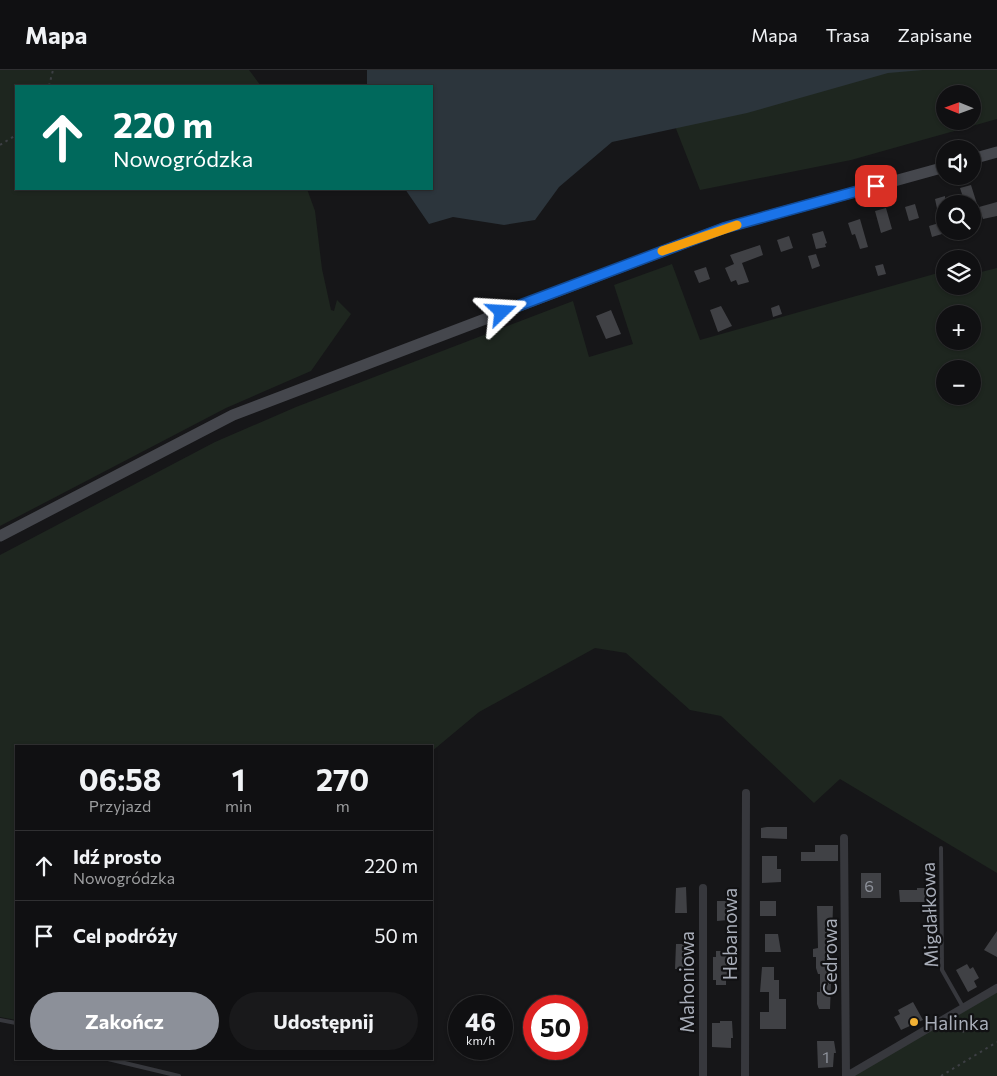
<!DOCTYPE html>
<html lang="pl">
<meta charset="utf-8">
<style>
body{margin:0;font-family:Commissioner,sans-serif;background:#19191b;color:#f1f3f6;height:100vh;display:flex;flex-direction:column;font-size:19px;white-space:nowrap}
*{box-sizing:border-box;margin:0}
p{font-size:16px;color:#9c9d9f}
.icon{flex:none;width:28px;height:28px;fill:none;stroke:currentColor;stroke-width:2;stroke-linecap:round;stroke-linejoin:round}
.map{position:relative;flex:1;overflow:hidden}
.side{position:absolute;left:15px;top:675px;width:418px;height:315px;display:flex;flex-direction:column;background:#101012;border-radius:0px;box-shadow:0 1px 4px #0004,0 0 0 1px #303032}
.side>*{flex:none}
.guide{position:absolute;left:15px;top:15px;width:418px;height:105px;border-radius:0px;box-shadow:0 1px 4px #0004,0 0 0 1px #303032;background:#00695c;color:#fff;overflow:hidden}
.needle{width:32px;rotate:271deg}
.controls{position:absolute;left:936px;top:15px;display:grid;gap:10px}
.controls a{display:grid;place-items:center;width:45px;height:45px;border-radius:50%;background:#101012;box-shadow:0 1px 4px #0004,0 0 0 1px #303032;font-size:25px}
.speed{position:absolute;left:448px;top:925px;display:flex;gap:10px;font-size:25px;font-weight:700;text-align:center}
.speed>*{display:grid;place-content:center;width:65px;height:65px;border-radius:50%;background:#101012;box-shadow:0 1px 4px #0004,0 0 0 1px #303032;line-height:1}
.speed small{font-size:12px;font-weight:400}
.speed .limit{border:8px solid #d22;background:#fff;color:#111}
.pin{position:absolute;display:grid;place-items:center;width:42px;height:42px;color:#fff;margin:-21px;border-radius:10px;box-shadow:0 2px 8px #0006}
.me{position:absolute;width:55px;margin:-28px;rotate:70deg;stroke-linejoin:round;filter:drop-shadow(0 0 4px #0008)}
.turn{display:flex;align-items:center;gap:18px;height:105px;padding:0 15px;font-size:22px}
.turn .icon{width:65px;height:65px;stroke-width:2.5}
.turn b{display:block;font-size:35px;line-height:42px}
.eta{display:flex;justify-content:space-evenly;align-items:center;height:85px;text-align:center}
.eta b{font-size:30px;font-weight:700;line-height:35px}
.primary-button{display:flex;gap:10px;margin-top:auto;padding:10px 15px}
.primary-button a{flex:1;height:58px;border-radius:30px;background:#8c9099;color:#fff;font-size:20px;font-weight:700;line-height:58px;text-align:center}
.primary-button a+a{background:#19191b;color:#f1f3f6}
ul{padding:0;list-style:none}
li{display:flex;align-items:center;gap:15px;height:70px;padding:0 15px;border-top:1px solid #303032}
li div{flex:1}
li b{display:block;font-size:19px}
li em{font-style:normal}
header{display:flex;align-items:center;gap:30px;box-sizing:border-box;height:70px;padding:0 25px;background:#101012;border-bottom:1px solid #303032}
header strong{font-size:24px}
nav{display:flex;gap:28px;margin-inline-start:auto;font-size:18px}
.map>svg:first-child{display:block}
.green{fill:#1e261f;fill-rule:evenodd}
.water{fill:#2c353c}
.building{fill:#404145}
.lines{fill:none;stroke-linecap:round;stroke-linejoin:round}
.path{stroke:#3d3f44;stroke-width:2;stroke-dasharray:2.5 4;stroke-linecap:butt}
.service{stroke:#37383d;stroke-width:4}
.minor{stroke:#37383d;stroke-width:8}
.secondary{stroke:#45474d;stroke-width:11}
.route-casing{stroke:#114b97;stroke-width:12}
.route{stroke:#1a73e8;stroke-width:9}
.slow{stroke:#f59e0b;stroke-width:9}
.poi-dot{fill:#f2b134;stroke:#111113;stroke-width:2}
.labels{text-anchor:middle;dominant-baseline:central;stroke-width:4.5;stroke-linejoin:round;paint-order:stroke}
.number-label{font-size:16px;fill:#8e929b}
.street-label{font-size:19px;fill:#a8adb8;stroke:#111113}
.poi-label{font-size:19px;fill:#a8adb8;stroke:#111113;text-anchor:start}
</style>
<header>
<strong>Mapa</strong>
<nav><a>Mapa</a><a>Trasa</a><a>Zapisane</a></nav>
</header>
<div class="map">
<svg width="997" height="1006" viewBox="0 0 997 1006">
<rect width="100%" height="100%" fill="#161618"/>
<path class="green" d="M0 0H249L261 16H16V119H307L315 141 322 199 331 240 334 241 337 230 351 244 311 301 226 338 0 456Z
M653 0H997V49L851 90 700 120ZM945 24H972V51H945Z
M672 194 700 270 945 201V216H972L973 204 997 198V803L840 709 814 733 721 646 690 640 626 583 595 578 479 642 431 682V676H16V950L0 947V485L215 372 296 337 573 231 589 287 633 274 614 215ZM945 244H972V271H945ZM945 299H972V326H945Z
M997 917V1006H847Z"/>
<path class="water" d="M367 0H923L888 3 747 43 612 72 559 117 535 150 504 155 453 147 429 154 405 119H431V16H367Z"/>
<path class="building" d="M971 115 977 134H966L964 130 960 118Z
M945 126V141L938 143 935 129Z
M997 132V146L983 149 979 137Z
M915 134 919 148 909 151 905 137Z
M886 138 892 159 881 163 875 141Z
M860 149 868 177 860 179 855 164 852 165 848 153Z
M939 153 942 164 932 167 929 156Z
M823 161 827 173 825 174 826 177 816 179 812 164Z
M789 166 793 178 781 182 777 170Z
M760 175 763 185 742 193 749 212 738 215 736 210 731 212 725 198 734 194 730 185Z
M816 184 820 196 812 199 808 186Z
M883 194 886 204 878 206 875 196Z
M706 197 710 209 699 213 694 201Z
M779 235 782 244 773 247 771 238Z
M721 236 732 256 718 262 710 240Z
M611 240 621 264 606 269 596 246Z
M767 757H787V769L761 768V758Z
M815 775H838V791H801V782H815Z
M762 786H777V799H781V812L762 813Z
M861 803H881V828H861Z
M686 817 687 843H675L676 818Z
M917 818H925V832H900L899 820H917Z
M717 831H728L729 850 717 851Z
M760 831H776V846H760Z
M817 836H833L831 898H829V914H831L830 939H819L817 934V922H820V904H818L816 898V887H813V879L818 878Z
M997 861V887L984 880Z
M765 864H778L781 882H765Z
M676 874H686L687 899H675Z
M716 881H728V888H730V909H726V915H716V910H713V887H716Z
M967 894 970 899 973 897 979 908 974 911 977 917 968 922 956 900Z
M762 897H774V910H779V929H786V959H760V942H769V922H760Z
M913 932 923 950 901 960 894 947 900 944 898 940Z
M967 949 972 957 963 963 958 955Z
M720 951H732L733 968H731V978L712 977V953H720Z
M817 971H834L836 983H834L833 997 818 998Z"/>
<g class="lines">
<path class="path" d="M49 16 53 0
M0 75 16 65
M941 1006 997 972"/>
<path class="service" d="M941 778 942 900 963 937
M0 950 16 953
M108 989 179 1006"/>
<path class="minor" d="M844 768 846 1006
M703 1006V818
M745 1006 746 723
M847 1006 997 918"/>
<path class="secondary" d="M972 89 997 82
M0 466 233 345 724 158 945 97"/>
</g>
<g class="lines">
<defs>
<path id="route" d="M502 242 724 158 876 116"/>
</defs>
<use href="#route" class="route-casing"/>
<use href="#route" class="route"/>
<path class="slow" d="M662 181 737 155"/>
</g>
<circle class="poi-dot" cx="914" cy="952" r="5"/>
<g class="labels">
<g class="number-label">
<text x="869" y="815">6</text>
<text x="826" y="986">1</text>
</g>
<g class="street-label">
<text transform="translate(929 845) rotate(-92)">Migdałkowa</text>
<text transform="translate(729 864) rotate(-90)">Hebanowa</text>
<text transform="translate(829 887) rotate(-90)">Cedrowa</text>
<text transform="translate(686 912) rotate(-90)">Mahoniowa</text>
</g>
<g class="poi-label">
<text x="924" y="952">Halinka</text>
</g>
</g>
</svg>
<div class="controls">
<a><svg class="needle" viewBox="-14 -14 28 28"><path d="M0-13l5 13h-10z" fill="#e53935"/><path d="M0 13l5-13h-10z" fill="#9c9d9f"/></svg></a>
<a><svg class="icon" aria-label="sound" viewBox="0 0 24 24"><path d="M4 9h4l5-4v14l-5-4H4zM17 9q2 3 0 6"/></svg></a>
<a><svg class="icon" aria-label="search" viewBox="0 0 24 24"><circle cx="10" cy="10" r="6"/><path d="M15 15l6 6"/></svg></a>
<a><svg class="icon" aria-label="layers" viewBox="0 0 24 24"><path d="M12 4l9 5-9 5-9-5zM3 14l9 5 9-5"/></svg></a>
<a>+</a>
<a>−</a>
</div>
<div class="speed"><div>46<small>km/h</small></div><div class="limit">50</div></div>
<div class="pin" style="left:876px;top:116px;background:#d93025"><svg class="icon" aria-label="arrive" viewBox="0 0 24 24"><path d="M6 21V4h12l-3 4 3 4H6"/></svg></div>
<svg class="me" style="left:502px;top:242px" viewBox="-20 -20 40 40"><path d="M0-17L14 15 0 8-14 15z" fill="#1a73e8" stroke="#fff" stroke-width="4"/></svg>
<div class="guide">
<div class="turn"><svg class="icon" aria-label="ahead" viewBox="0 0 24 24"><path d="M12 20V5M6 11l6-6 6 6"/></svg><div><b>220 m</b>Nowogródzka</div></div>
</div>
<section class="side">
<div class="eta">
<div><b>06:58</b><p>Przyjazd</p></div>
<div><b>1</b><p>min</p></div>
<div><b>270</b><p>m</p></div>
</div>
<ul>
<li><svg class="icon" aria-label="ahead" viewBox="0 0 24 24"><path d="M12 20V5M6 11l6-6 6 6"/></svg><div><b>Idź prosto</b><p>Nowogródzka</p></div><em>220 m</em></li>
<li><svg class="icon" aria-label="arrive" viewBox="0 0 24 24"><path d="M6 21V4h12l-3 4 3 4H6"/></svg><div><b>Cel podróży</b></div><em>50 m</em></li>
</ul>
<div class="primary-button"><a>Zakończ</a><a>Udostępnij</a></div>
</section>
</div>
